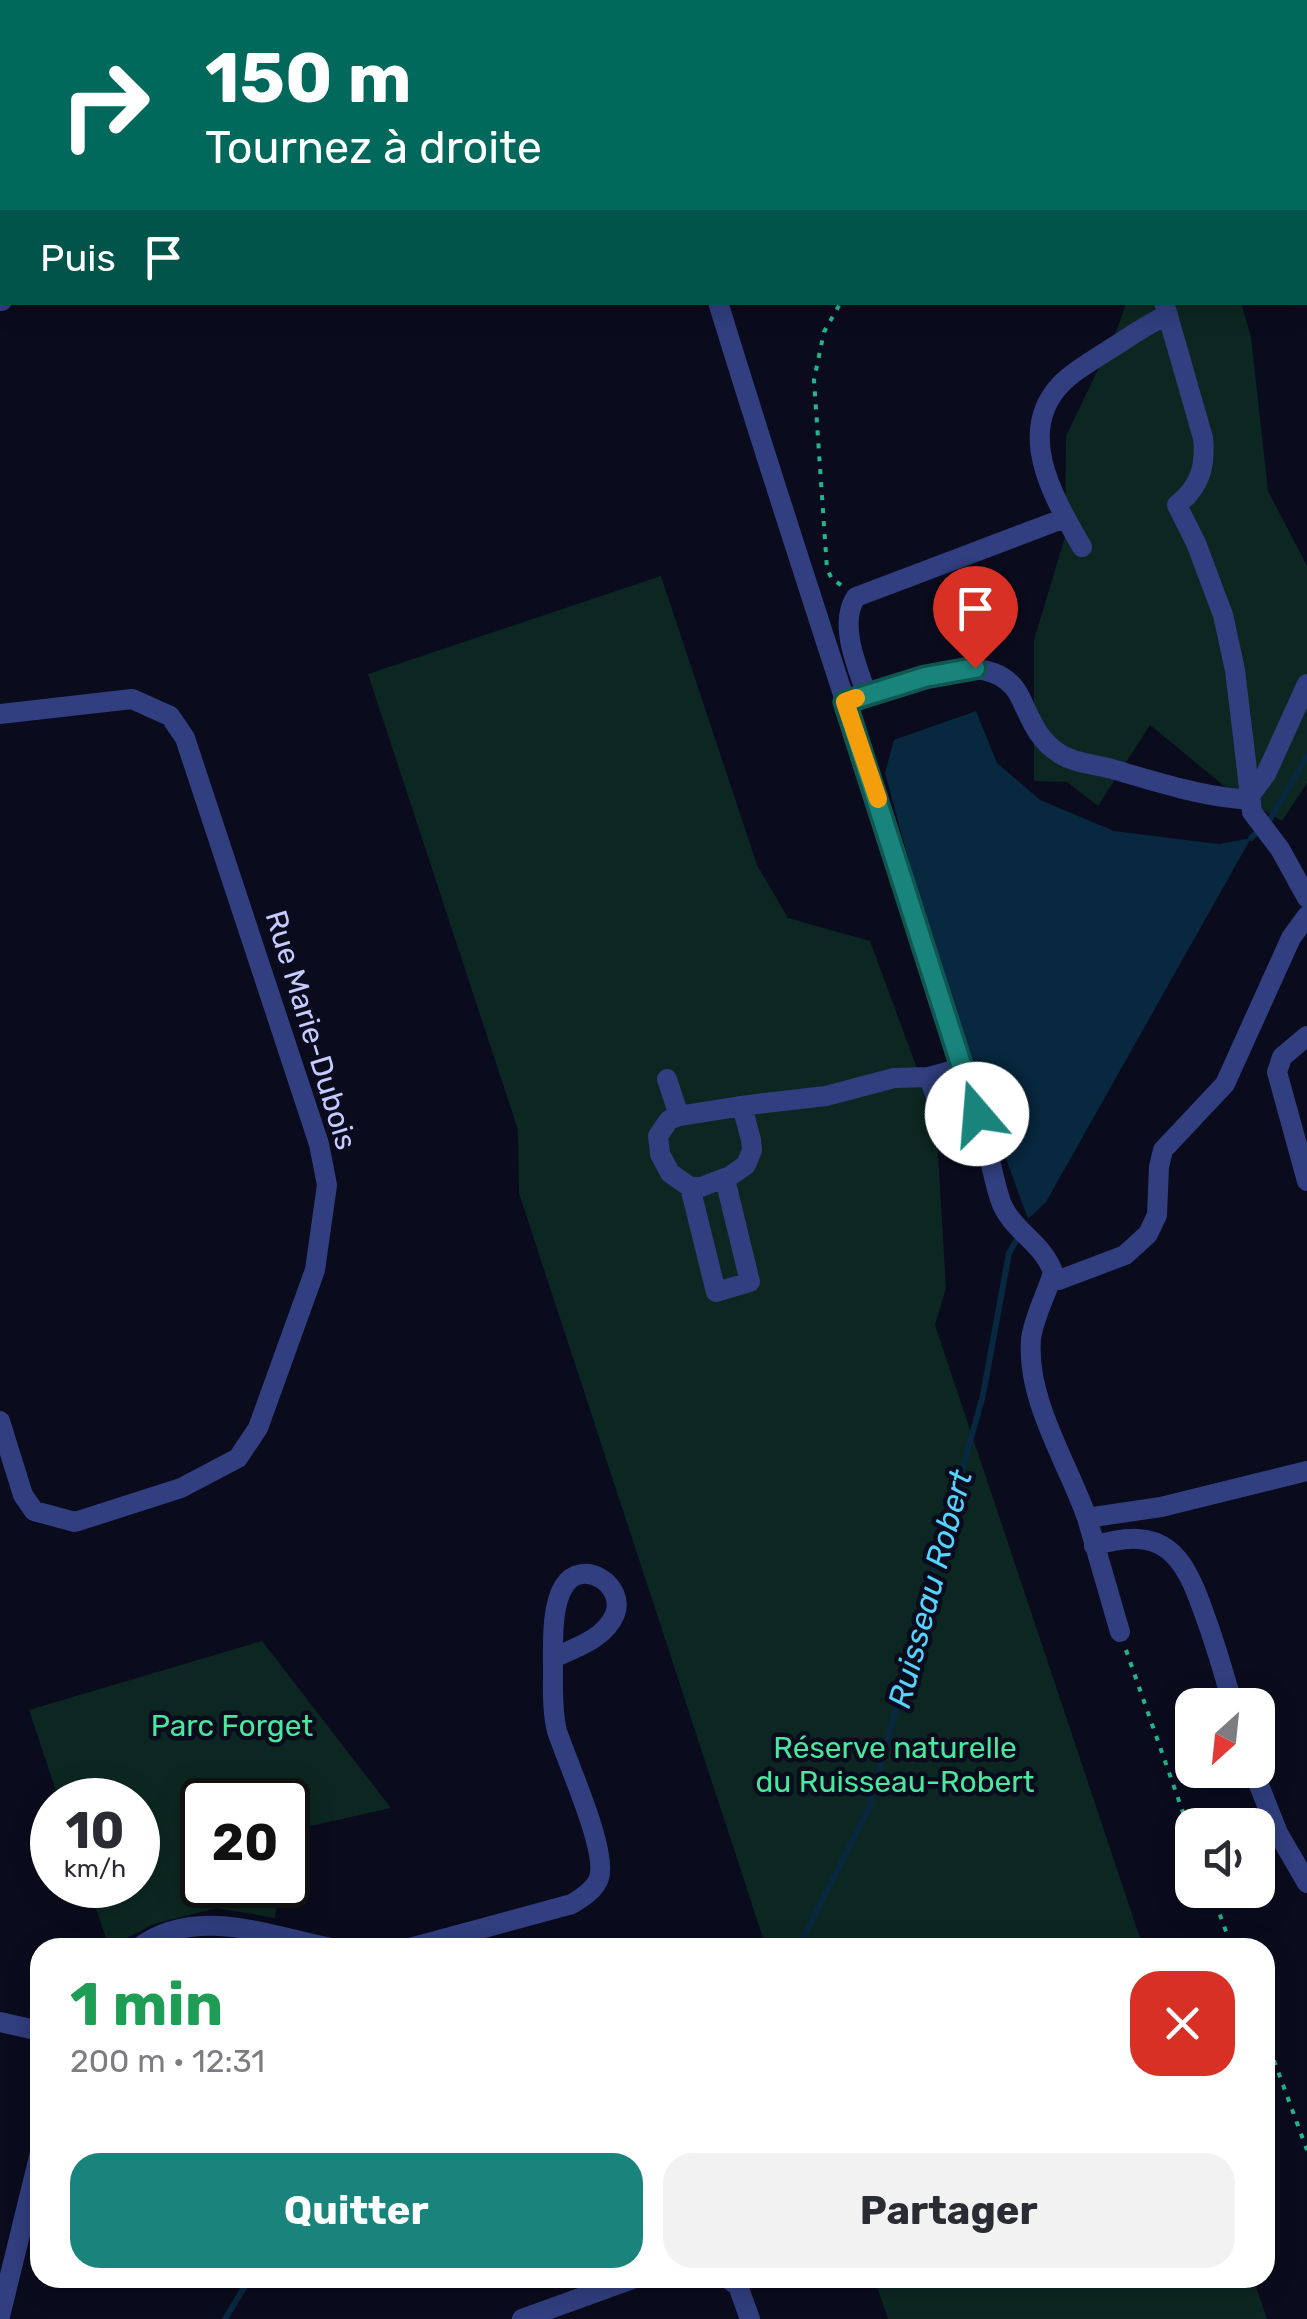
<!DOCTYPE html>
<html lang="fr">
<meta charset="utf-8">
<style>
body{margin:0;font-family:Rubik,sans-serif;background:#f2f2f3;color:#2b2b33;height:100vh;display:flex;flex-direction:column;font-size:38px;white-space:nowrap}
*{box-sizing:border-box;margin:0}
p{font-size:32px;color:#7c7c81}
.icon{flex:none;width:55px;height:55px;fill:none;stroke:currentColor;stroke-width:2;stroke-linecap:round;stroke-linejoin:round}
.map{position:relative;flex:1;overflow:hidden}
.side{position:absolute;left:30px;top:1938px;width:1245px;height:350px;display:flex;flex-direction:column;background:#fff;border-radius:30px;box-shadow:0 5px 25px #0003}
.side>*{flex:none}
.hud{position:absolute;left:0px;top:0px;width:1308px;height:305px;box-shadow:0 5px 25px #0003;background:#00695c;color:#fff;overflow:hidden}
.needle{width:65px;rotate:207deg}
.fabs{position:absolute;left:1175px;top:1688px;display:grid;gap:20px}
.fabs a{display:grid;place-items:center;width:100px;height:100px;border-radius:20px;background:#fff;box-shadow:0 5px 25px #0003;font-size:50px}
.speed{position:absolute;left:30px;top:1778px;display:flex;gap:20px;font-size:50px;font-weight:700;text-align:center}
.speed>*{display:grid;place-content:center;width:130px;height:130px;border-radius:50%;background:#fff;box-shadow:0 5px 25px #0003;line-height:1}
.speed small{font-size:25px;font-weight:400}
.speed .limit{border:5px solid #111;border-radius:15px;background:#fff;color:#111}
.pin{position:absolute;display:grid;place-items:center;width:85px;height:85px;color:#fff;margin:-102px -42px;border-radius:50% 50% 50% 0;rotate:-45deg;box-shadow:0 0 10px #0007}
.pin .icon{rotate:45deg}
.me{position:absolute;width:110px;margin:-55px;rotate:342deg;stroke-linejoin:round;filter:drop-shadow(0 0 8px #0008)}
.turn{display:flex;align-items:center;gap:35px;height:210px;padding:0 40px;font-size:45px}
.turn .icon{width:130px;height:130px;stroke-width:2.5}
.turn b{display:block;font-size:70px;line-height:85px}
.then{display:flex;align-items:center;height:95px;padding:0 40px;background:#0003;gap:20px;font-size:38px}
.round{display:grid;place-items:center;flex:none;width:105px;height:105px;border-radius:30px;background:#f2f2f3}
.overview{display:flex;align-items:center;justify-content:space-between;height:170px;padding:0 40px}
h1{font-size:60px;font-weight:700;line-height:75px;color:#1e9e55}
.primary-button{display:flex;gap:20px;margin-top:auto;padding:20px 40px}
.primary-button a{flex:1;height:115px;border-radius:30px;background:#18847c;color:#fff;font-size:40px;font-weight:700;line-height:115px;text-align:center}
.primary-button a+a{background:#f2f2f3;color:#2b2b33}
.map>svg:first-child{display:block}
.green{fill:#0c2721}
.water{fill:#07283f}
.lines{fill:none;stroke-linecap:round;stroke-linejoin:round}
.stream{stroke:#07283f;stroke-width:6}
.path{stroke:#23b68d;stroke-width:4;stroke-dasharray:5 8;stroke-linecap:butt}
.minor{stroke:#313f80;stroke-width:20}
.route-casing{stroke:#105651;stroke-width:25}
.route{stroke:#18847c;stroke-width:18}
.slow{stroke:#f59e0b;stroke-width:18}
.labels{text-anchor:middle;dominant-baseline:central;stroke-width:9;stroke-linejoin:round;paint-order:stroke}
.street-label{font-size:30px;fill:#c6cbff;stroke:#0a0b1d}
.park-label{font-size:30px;fill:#49e89e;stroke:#0a0b1d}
.water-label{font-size:32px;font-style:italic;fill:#54d5ff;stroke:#0a0b1d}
</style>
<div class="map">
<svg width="1307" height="2319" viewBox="0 0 1307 2319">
<rect width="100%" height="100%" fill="#0a0b1d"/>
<path class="green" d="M857 0H1176L1177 2H858Z
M1126 303H1241L1251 337 1268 491 1307 566V783L1282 821 1229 790 1150 725 1098 806 1067 782 1034 781V640L1065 537 1066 436 1116 332Z
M661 576 757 865 788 918 870 941 936 1120 946 1288 935 1325 1143 1947H766L519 1193 518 1130 368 674Z
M262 1641 391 1808 288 1831V1800H202V1885H279L275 1918 217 1908 154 1924 109 1947 88 1885H138V1800H59L29 1710Z
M874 2278H1253L1267 2319H888Z"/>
<path class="water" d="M976 711 997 763 1040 800 1114 831 1219 844 1251 838 1046 1202 1028 1219 942 982 885 773 894 740Z"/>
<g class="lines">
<path class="stream" d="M1251 838 1269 821 1307 756
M798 1948 868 1810 983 1395 1009 1253 1019 1236
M225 2319 250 2278"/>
<path class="path" d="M841 585 832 579 827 569 814 380 824 332 841 302
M1126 1650 1192 1838
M1211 1890 1232 1948
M1265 2036 1307 2150"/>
<path class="minor" d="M734 0V2
M1305 44 1307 43
M0 301H2
M718 302C803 580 898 855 983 1133 990 1155 993 1178 1000 1199 1009 1229 1043 1242 1053 1272 1047 1294 1034 1316 1031 1339 1026 1400 1068 1463 1087 1518L1161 1507 1307 1471
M1164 302 1203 438C1206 466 1200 487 1177 505L1196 543 1223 615 1235 670 1252 812 1280 849 1307 898
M1082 547C1054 498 1014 432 1062 383 1075 370 1092 361 1107 351 1127 339 1146 324 1168 315
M867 695C911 681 995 642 1021 699 1032 722 1038 740 1060 754 1076 764 1095 764 1112 769 1153 781 1197 795 1240 799L1248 798 1266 774 1307 684
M857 698 867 695C857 667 838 623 856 597L1065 518
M0 714 132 699 170 716 185 738 319 1144 327 1185 315 1270 258 1428 238 1458 181 1488 75 1522 34 1511 23 1495 0 1421
M1307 1036 1282 1057 1277 1072 1307 1181
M929 1077 937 1101 970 1091
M667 1079 679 1116
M742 1106 751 1140 752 1150 746 1165 730 1176 701 1187H690L670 1173 660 1154 658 1136 669 1120 679 1116 742 1106 765 1103 826 1096 894 1078 929 1077 962 1068
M690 1187 716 1292 750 1282 725 1179
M1051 1279 1059 1280 1125 1255 1148 1234 1157 1215 1159 1167 1163 1150 1225 1084 1291 938 1307 916
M1087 1518 1120 1632
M1094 1546C1164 1524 1184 1554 1205 1616 1216 1645 1224 1675 1233 1705
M1253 1770 1278 1833 1307 1883
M138 1948C195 1905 266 1935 331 1948
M410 1948 572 1904C582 1898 595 1890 599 1878 608 1851 567 1762 557 1731 552 1711 553 1690 553 1670 553 1646 551 1606 564 1586 582 1557 626 1585 615 1614 605 1639 575 1648 553 1658
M0 2022 40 2031
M727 2278 738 2286 750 2319
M0 2316 40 2153
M522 2319 635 2278"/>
</g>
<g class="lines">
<defs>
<path id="route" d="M975 668 925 677 845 702 977 1114"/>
</defs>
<use href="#route" class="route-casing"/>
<use href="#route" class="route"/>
<path class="slow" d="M856 698 845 702 878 799"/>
</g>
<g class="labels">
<g class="street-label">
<text transform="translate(311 1030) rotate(73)">Rue Marie-Dubois</text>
</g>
<g class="park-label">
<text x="232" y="1726">Parc Forget</text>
<text x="895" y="1748">Réserve naturelle<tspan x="895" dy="34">du Ruisseau-Robert</tspan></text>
</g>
<g class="water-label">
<text transform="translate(930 1589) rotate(-75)">Ruisseau Robert</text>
</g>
</g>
</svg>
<div class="fabs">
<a><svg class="needle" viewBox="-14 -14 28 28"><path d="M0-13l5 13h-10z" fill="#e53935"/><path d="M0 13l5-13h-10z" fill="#7c7c81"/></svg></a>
<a><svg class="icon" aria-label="sound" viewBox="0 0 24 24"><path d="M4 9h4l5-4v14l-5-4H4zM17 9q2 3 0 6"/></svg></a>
</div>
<div class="speed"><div>10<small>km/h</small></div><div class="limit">20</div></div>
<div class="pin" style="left:975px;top:668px;background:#d93025"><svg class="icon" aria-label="arrive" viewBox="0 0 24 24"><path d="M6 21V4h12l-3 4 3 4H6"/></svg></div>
<svg class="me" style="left:977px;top:1114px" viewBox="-20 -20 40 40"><circle r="19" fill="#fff"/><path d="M0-13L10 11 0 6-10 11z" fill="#18847c"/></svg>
<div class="hud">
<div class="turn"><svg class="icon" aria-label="right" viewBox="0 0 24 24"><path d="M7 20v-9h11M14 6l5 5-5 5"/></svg><div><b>150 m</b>Tournez à droite</div></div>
<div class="then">Puis<svg class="icon" aria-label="arrive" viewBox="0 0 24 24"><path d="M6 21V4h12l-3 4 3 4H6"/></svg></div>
</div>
<section class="side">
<div class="overview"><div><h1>1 min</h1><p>200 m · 12:31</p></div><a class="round" style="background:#d93025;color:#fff"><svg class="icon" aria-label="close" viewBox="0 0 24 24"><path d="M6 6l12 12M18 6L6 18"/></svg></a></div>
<div class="primary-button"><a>Quitter</a><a>Partager</a></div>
</section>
</div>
